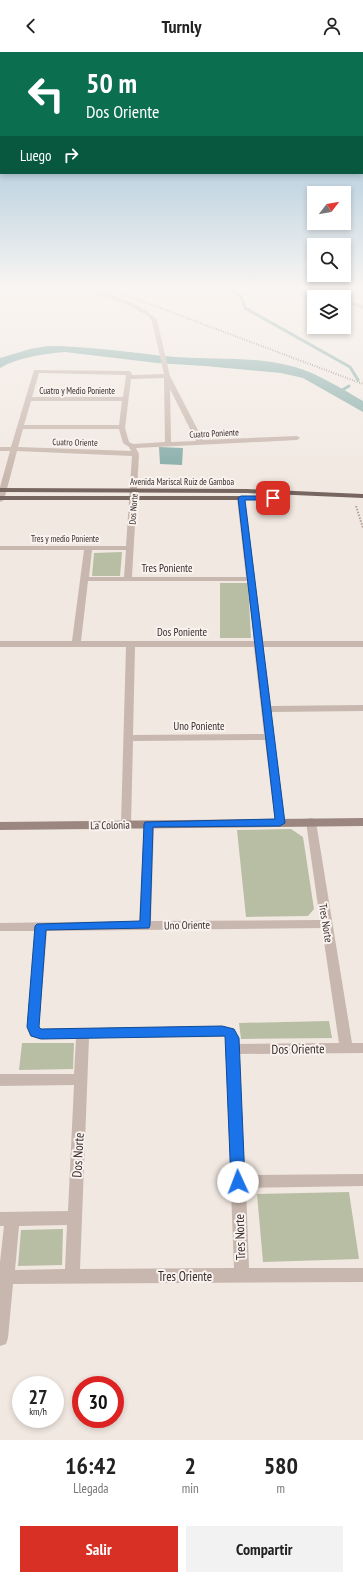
<!DOCTYPE html>
<html lang="es">
<style>
body{margin:0;font-family:"PT Sans Narrow",sans-serif;background:#f2f2f2;color:#222;height:100vh;display:flex;flex-direction:column;font-size:15px;white-space:nowrap}
*{box-sizing:border-box;margin:0}
p{font-size:13px;color:#767676}
.icon{flex:none;width:22px;height:22px;fill:none;stroke:currentColor;stroke-width:2;stroke-linecap:round;stroke-linejoin:round}
.map{position:relative;height:1388px;overflow:hidden}
.panel{display:flex;flex-direction:column;background:#fff;flex:1}
.panel>*{flex:none}
.guide{position:absolute;left:0px;top:0px;width:363px;height:122px;box-shadow:0 2px 6px #0003;background:#0b6e4f;color:#fff;overflow:hidden}
.needle{width:26px;rotate:59deg}
.controls{position:absolute;left:307px;top:134px;display:grid;gap:8px}
.controls a{display:grid;place-items:center;width:44px;height:44px;border-radius:0px;background:#fff;box-shadow:0 2px 6px #0003;font-size:20px}
.speed{position:absolute;left:12px;top:1324px;display:flex;gap:8px;font-size:20px;font-weight:700;text-align:center}
.speed>*{display:grid;place-content:center;width:52px;height:52px;border-radius:50%;background:#fff;box-shadow:0 2px 6px #0003;line-height:1}
.speed small{font-size:10px;font-weight:400}
.speed .limit{border:6px solid #d22;background:#fff;color:#111}
.pin{position:absolute;display:grid;place-items:center;width:34px;height:34px;color:#fff;margin:-17px;border-radius:8px;box-shadow:0 2px 6px #0006}
.me{position:absolute;width:44px;margin:-22px;rotate:358deg;stroke-linejoin:round;filter:drop-shadow(0 0 3px #0008)}
.turn{display:flex;align-items:center;gap:14px;height:84px;padding:0 20px;font-size:18px}
.turn .icon{width:52px;height:52px;stroke-width:2.5}
.turn b{display:block;font-size:28px;line-height:34px}
.then{display:flex;align-items:center;height:38px;padding:0 20px;background:#0003;gap:8px;font-size:15px}
.eta{display:flex;justify-content:space-evenly;align-items:center;height:68px;text-align:center}
.eta b{font-size:24px;font-weight:600;line-height:28px}
.primary-button{display:flex;gap:8px;margin-top:auto;padding:8px 20px}
.primary-button a{flex:1;height:46px;border-radius:0px;background:#d93025;color:#fff;font-size:16px;font-weight:600;line-height:46px;text-align:center}
.primary-button a+a{background:#f2f2f2;color:#222}
header{display:flex;justify-content:space-between;align-items:center;height:52px;padding:0 20px;background:#fff;font-size:18px;font-weight:600}
.map>svg:first-child{display:block}
.green{fill:#b8bea3}
.water{fill:#84aba8}
.lines{fill:none;stroke-linecap:round;stroke-linejoin:round}
.stream{stroke:#84aba8;stroke-width:3}
.path{stroke:#b4a299;stroke-width:2;stroke-dasharray:1.5 1.5;stroke-linecap:butt}
.street{fill:#c8b7ae;fill-rule:evenodd}
.secondary{fill:#9b8780;fill-rule:evenodd}
.primary{fill:#77655f;fill-rule:evenodd}
.rail{stroke:#372e2c;stroke-width:2;stroke-dasharray:0.5 2;stroke-linecap:butt}
.route{fill:#1a73e8;stroke:#114b97}
.labels{text-anchor:middle;dominant-baseline:central;stroke-width:4;stroke-linejoin:round;paint-order:stroke}
.far-street-label{font-size:9px;fill:#372e2c;stroke:#f9f2ee}
.street-label{font-size:11px;fill:#372e2c;stroke:#f9f2ee}
.near-street-label{font-size:13px;fill:#372e2c;stroke:#f9f2ee}
</style>
<header><svg class="icon" aria-label="back" viewBox="0 0 24 24"><path d="M15 5l-7 7 7 7"/></svg>Turnly<svg class="icon" aria-label="person" viewBox="0 0 24 24"><circle cx="12" cy="8" r="4"/><path d="M4 21q1-7 8-7t8 7"/></svg></header>
<div class="map">
<svg width="363" height="1388" viewBox="0 0 363 1388">
<rect width="100%" height="100%" fill="#f1e8e1"/>
<path class="green" d="M122 500 120 524H92L94 501Z
M220 531H248L251 586H220Z
M291 777 303 785 314 857 308 864 246 865 237 778Z
M329 969 332 986 241 987 239 971Z
M22 991H74L73 1017 19 1018Z
M349 1140 359 1207 263 1210 257 1142Z
M63 1177 62 1213 18 1214 21 1178Z"/>
<path class="water" d="M48 294C91 294 132 301 175 305 215 308 256 304 295 315 319 322 342 337 363 349V360L303 326 281 321 205 314 157 311 65 300C44 302 18 305 0 316V306L30 297Z
M159 395 183 396 182 413 160 412Z"/>
<g class="lines">
<path class="stream" d="M223 235 241 244 245 256 350 315 358 328
M246 235H270
M339 340 349 334"/>
<path class="path" d="M356 454 363 476"/>
<path class="street" d="M79 235H86C110 243 139 249 157 268L170 324 203 388 297 384 300 386 297 388 136 396 139 402 132 525H246L237 446 241 444H244L263 589H363V595H263L271 654 363 653V659L271 660 285 771 284 774H276L275 771 265 688 133 689 131 772 130 775H122L121 772 126 595H0V589H72L84 498H0V494H126L132 404 17 399 4 448 0 450V435L10 399H0V395H11L34 318 129 319 131 320 132 323 164 322 152 269 148 264 130 254ZM39 321 126 323 123 345H32ZM164 326 165 390 133 392 129 390 125 376 131 327ZM170 337 196 389 171 390ZM31 349H122L119 373H24ZM23 377H119L123 391 129 395 131 399 18 395ZM92 498H126L124 525H89ZM88 529H247L254 589H81ZM135 595H254L264 682 133 683Z
M296 235H303L334 245H325Z
M344 247 363 253V257L344 251Z
M311 766 315 767 316 770 352 991H363V1001L239 1002 245 1123 363 1122V1134L246 1136 249 1216H363V1230L13 1232 8 1286 6 1292 0 1294V1210L4 1174H0V1160L68 1159 74 1033 0 1034V1022H74L76 987H41L30 984 27 975 35 879H0V871L139 869 144 772 145 769H153L154 772 151 869 320 868 306 770 307 767ZM322 876 339 991 239 992C238 979 234 976 222 974L41 977 39 975 47 879ZM225 985 234 1216 80 1217 89 986ZM67 1173 65 1217 15 1218 19 1174Z"/>
<path class="secondary" d="M363 766V774L0 778V770Z"/>
<path class="primary" d="M0 436 247 437 363 442V446L247 441 0 440Z
M0 444H272L276 446 272 448H0Z"/>
<path class="rail" d="M104 235 363 332"/>
</g>
<linearGradient id="sky" x2="0" y2="1"><stop stop-color="#80b0ce"/><stop offset="0.55" stop-color="#f9f5f2"/><stop offset="1" stop-color="#f9f5f2" stop-opacity="0"/></linearGradient>
<rect width="363" height="429" fill="url(#sky)"/>
<path class="route" d="M241 444H273L277 446 273 448H245L285 771 280 774 153 775 150 873 149 876 46 878 39 975 41 977 222 974 234 977 239 986 245 1130 243 1134 238 1136 233 1134 231 1130 225 984 41 987 31 984 27 975 35 874 37 872 140 869 144 772 145 770 275 767 238 446Z"/>
<g class="labels">
<g class="far-street-label">
<text x="77" y="338">Cuatro y Medio Poniente</text>
<text transform="translate(214 381) rotate(-3)">Cuatro Poniente</text>
<text transform="translate(75 390) rotate(1)">Cuatro Oriente</text>
<text x="182" y="429">Avenida Mariscal Ruiz de Gamboa</text>
<text transform="translate(133 457) rotate(-86)">Dos Norte</text>
<text x="65" y="486">Tres y medio Poniente</text>
</g>
<g class="street-label">
<text x="167" y="516">Tres Poniente</text>
<text x="182" y="580">Dos Poniente</text>
<text x="199" y="674">Uno Poniente</text>
<text transform="translate(110 773) rotate(-1)">La Colonia</text>
<text transform="translate(326 871) rotate(81)">Tres Norte</text>
<text transform="translate(187 873) rotate(-1)">Uno Oriente</text>
</g>
<g class="near-street-label">
<text transform="translate(298 997) rotate(-1)">Dos Oriente</text>
<text transform="translate(78 1103) rotate(-87)">Dos Norte</text>
<text transform="translate(240 1185) rotate(-92)">Tres Norte</text>
<text x="185" y="1224">Tres Oriente</text>
</g>
</g>
</svg>
<div class="controls">
<a><svg class="needle" viewBox="-14 -14 28 28"><path d="M0-13l5 13h-10z" fill="#e53935"/><path d="M0 13l5-13h-10z" fill="#767676"/></svg></a>
<a><svg class="icon" aria-label="search" viewBox="0 0 24 24"><circle cx="10" cy="10" r="6"/><path d="M15 15l6 6"/></svg></a>
<a><svg class="icon" aria-label="layers" viewBox="0 0 24 24"><path d="M12 4l9 5-9 5-9-5zM3 14l9 5 9-5"/></svg></a>
</div>
<div class="speed"><div>27<small>km/h</small></div><div class="limit">30</div></div>
<div class="pin" style="left:273px;top:446px;background:#d93025"><svg class="icon" aria-label="arrive" viewBox="0 0 24 24"><path d="M6 21V4h12l-3 4 3 4H6"/></svg></div>
<svg class="me" style="left:238px;top:1130px" viewBox="-20 -20 40 40"><circle r="19" fill="#fff"/><path d="M0-13L10 11 0 6-10 11z" fill="#1a73e8"/></svg>
<div class="guide">
<div class="turn"><svg class="icon" aria-label="left" viewBox="0 0 24 24"><path d="M17 20v-9H6M10 6l-5 5 5 5"/></svg><div><b>50 m</b>Dos Oriente</div></div>
<div class="then">Luego<svg class="icon" aria-label="right" viewBox="0 0 24 24"><path d="M7 20v-9h11M14 6l5 5-5 5"/></svg></div>
</div>
</div>
<section class="panel">
<div class="eta">
<div><b>16:42</b><p>Llegada</p></div>
<div><b>2</b><p>min</p></div>
<div><b>580</b><p>m</p></div>
</div>
<div class="primary-button"><a>Salir</a><a>Compartir</a></div>
</section>
